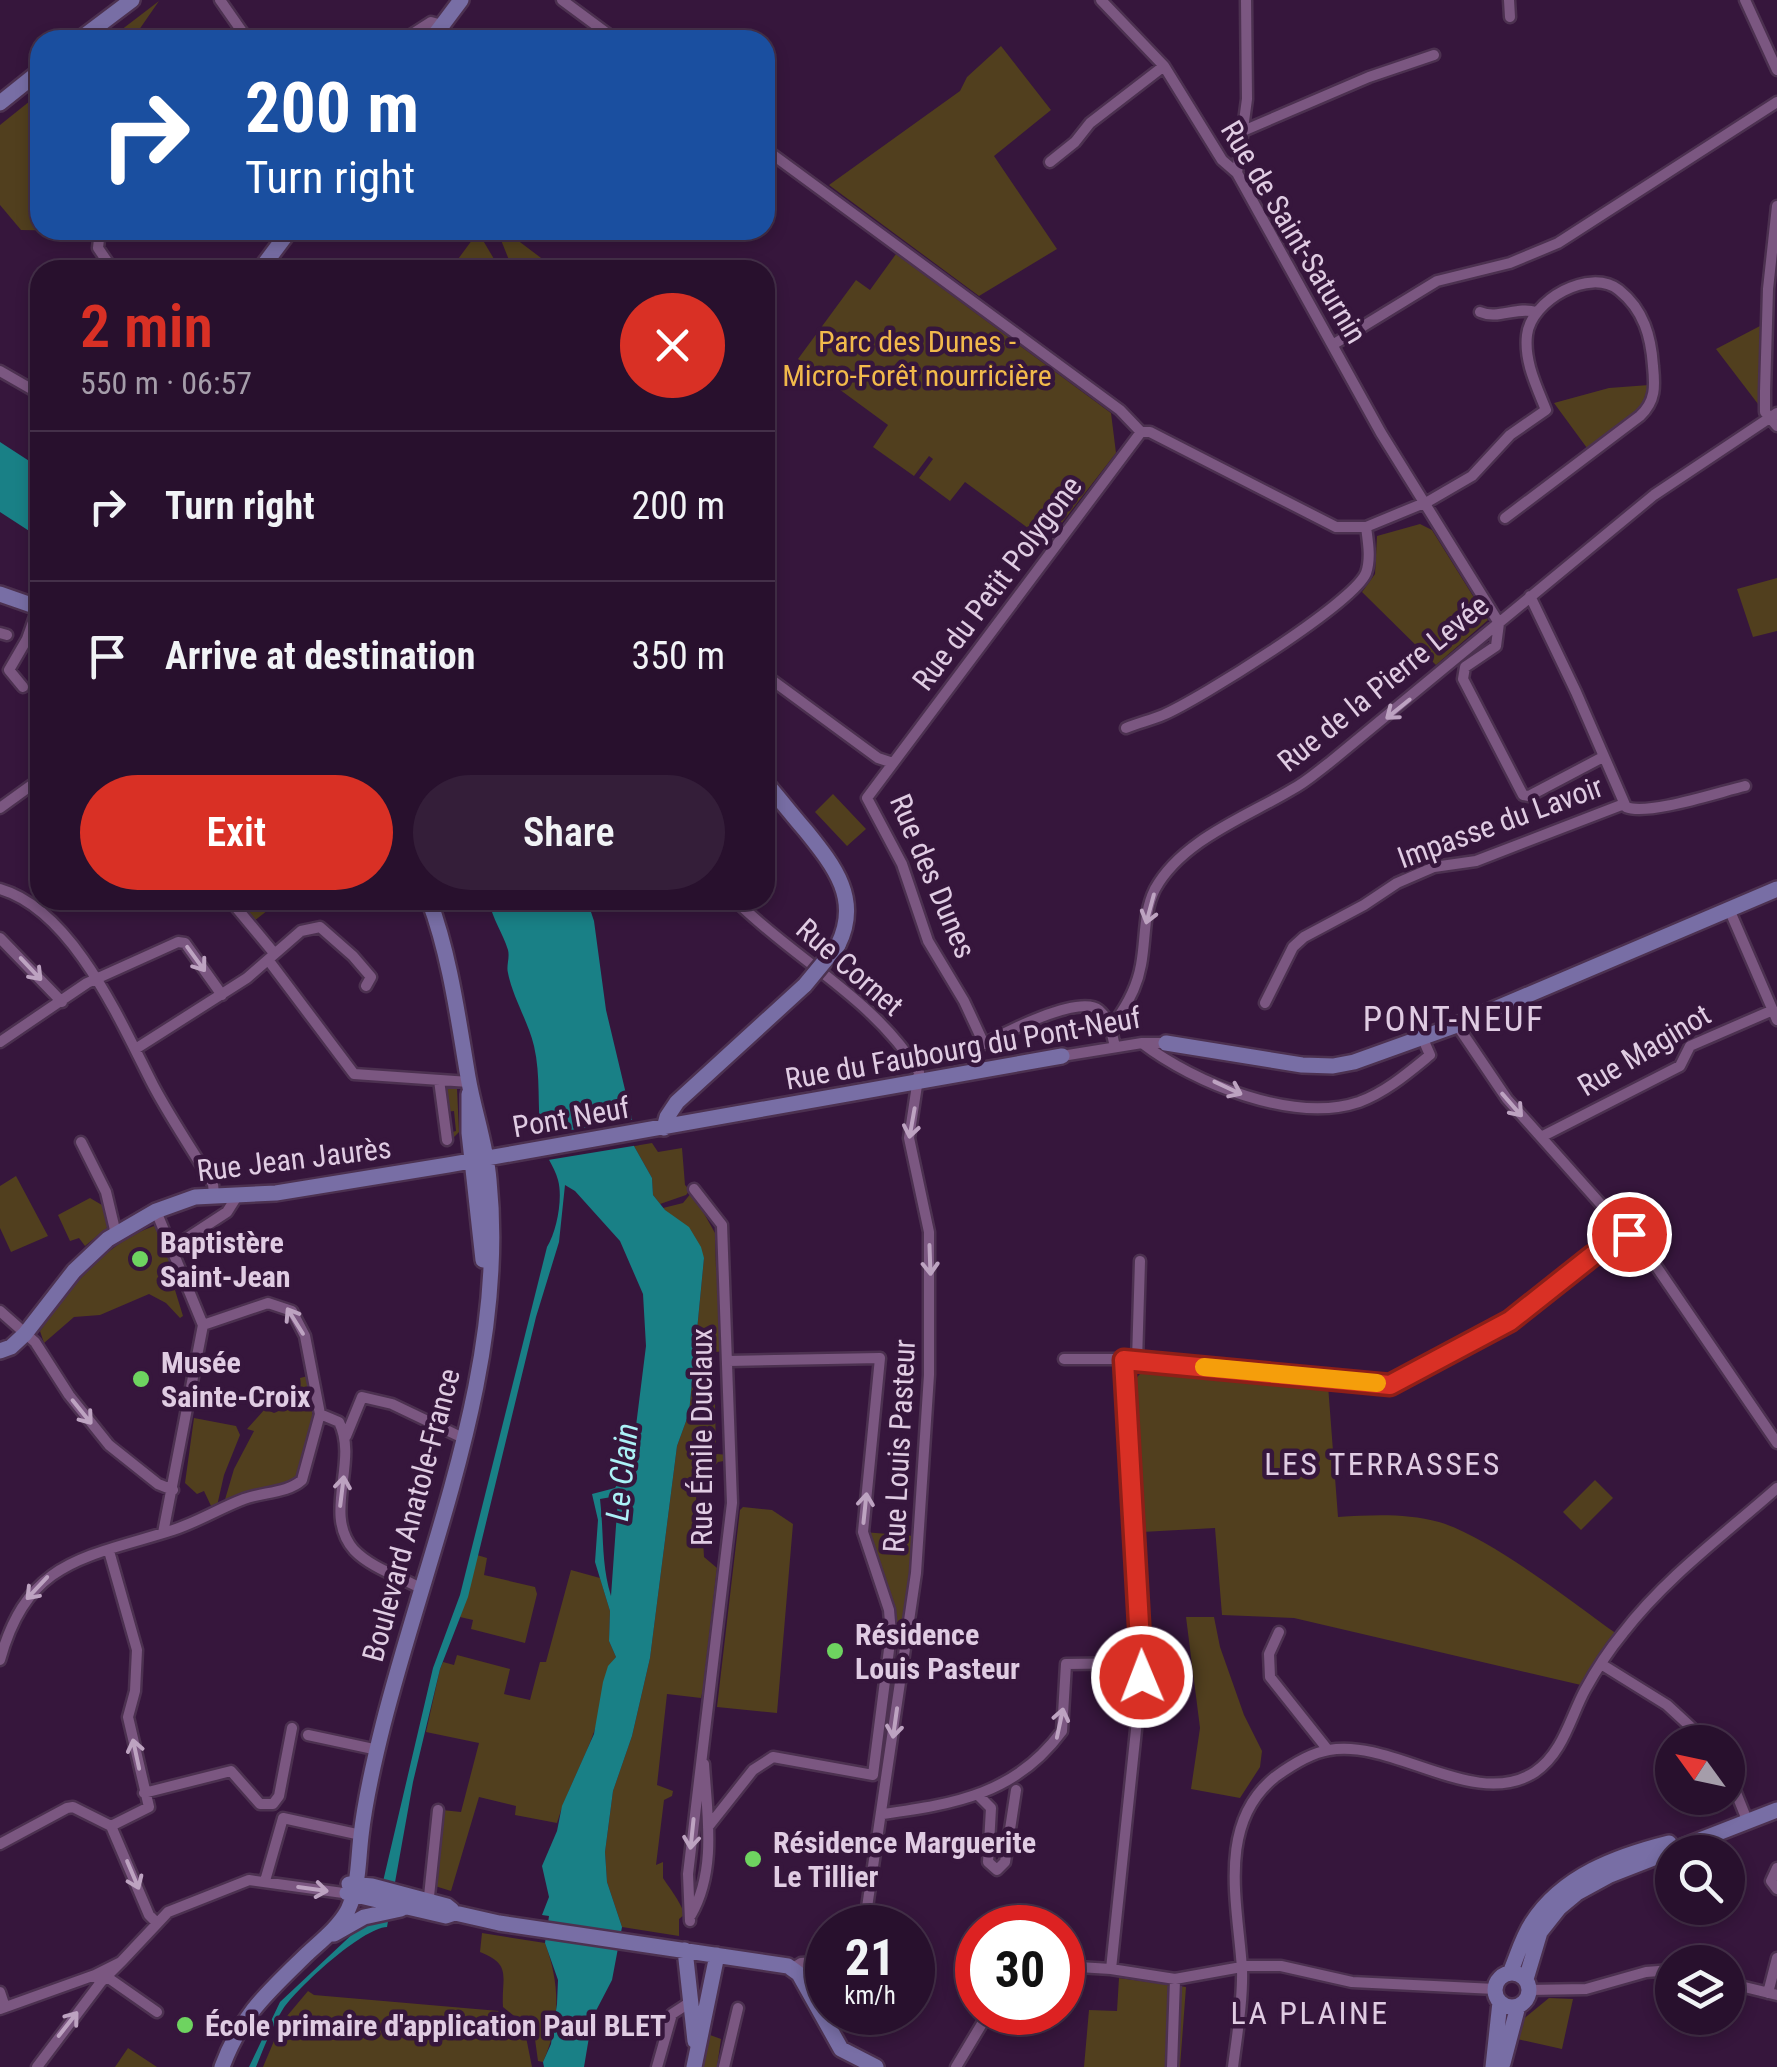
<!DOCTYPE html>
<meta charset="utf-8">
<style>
body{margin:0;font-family:"Roboto Condensed",sans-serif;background:#341e39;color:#f1f3f6;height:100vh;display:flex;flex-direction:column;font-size:38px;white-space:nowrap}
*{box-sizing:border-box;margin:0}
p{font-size:32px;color:#a59daa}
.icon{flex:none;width:55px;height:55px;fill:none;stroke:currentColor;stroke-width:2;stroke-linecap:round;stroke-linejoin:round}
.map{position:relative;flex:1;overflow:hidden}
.side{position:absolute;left:30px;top:260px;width:745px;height:650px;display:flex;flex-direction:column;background:#28102d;border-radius:30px;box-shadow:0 5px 15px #0003,0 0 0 2px #443049}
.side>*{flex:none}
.hud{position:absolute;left:30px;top:30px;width:745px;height:210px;border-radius:30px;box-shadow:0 5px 15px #0003,0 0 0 2px #443049;background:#1a4fa0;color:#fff;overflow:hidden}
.needle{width:65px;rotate:303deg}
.controls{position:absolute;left:1655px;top:1725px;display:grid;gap:20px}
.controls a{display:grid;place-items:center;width:90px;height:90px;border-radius:50%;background:#28102d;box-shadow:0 5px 15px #0003,0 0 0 2px #443049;font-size:50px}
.speed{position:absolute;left:805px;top:1905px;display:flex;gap:20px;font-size:50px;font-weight:700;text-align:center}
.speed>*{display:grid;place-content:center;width:130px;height:130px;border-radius:50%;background:#28102d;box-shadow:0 5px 15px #0003,0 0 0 2px #443049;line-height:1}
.speed small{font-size:25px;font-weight:400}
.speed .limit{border:15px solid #d22;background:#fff;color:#111}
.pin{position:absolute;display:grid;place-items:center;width:85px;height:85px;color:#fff;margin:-42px;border:5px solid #fff;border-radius:50%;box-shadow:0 2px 10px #0007}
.me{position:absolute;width:110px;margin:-55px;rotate:359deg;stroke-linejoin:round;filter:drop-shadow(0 0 8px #0008)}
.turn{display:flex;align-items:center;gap:35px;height:210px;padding:0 50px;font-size:45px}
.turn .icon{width:130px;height:130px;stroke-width:2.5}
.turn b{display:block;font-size:70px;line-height:85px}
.round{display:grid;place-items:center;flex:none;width:105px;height:105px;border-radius:52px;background:#341e39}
.head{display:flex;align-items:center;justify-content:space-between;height:170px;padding:0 50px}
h1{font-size:60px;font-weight:600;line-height:75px;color:#d93025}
.action{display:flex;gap:20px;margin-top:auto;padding:20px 50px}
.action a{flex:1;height:115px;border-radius:60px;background:#d93025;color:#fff;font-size:40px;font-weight:600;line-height:115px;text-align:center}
.action a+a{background:#341e39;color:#f1f3f6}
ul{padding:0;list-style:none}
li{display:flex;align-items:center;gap:30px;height:150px;padding:0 50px;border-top:2px solid #443049}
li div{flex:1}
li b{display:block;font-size:38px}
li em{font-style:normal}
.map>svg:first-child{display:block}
.green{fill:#513f1e}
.water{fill:#198086;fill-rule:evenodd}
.pier{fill:#36163c}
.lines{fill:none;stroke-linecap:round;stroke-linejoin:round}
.street-casing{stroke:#4c3150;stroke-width:15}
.secondary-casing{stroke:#4c3150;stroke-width:20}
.street{stroke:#7b5781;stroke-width:10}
.secondary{stroke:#786ea5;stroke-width:15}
.secondary-bridge-casing{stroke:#4c3150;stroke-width:20;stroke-linecap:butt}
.secondary-bridge{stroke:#786ea5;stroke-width:15}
.oneway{stroke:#bda3c1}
.route-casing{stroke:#8d1f18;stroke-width:25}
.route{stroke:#d93025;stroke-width:18}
.slow{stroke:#f59e0b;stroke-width:18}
.poi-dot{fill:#6ed360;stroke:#36163c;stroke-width:4}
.labels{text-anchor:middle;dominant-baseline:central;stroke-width:9;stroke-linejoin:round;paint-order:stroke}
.street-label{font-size:30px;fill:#e0cce3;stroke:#36163c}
.park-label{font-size:30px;fill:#f2ba4b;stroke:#36163c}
.poi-label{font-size:30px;font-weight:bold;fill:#e0cce3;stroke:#36163c;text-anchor:start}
.neighbourhood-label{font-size:32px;letter-spacing:2.5px;fill:#e0cce3;stroke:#36163c}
.water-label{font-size:32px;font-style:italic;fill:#acf2f7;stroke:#36163c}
.quarter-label{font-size:35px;letter-spacing:2.5px;fill:#e0cce3;stroke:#36163c}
</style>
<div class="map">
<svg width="1777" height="2067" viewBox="0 0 1777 2067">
<rect width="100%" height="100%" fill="#36163c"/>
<path class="green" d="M159 1 132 40H108Z
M1001 46 1051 110 994 156 1057 249 979 296 829 185 960 91 967 77Z
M40 93V230L75 231 21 230 0 205V125Z
M503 230 508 233 557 270H513L497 230Z
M478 232 494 259 490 270H450Z
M896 254 1111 413 1116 453 1047 542 965 482 950 501 919 478 933 459 929 456 914 476 873 447 888 425 798 359 856 280 870 290Z
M1760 326 1758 404 1716 349Z
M1649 385 1641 407 1587 448 1554 403 1609 388Z
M1420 524 1432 530 1488 620 1436 665 1362 592 1375 574 1377 536Z
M1777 578V631L1753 637 1737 589Z
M833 794 866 829 847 846 815 812Z
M236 900H281L254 921Z
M449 1084 457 1089 459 1132 450 1141 449 1133 456 1131 454 1111 445 1112 443 1089Z
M652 1143 658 1152 682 1148 685 1185 690 1190 686 1195 660 1204 653 1195 652 1178 634 1146Z
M16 1176 48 1236 11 1252 0 1228V1186Z
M692 1192 715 1233 716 1268 726 1296 728 1351 714 1352 716 1454 730 1455V1460L718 1462 706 1475 697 1470 695 1535 703 1540 704 1557 717 1568 703 1689 701 1698 667 1694 657 1785 673 1791 672 1796 664 1800 656 1865 663 1862V1878C673 1893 677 1897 685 1914L679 1919V1936L622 1927 607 1882 605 1852 613 1791 632 1736 650 1658 677 1446 689 1413 704 1258 663 1208 683 1203Z
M90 1198 107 1208 111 1225 85 1246 79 1238 70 1241 58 1215Z
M154 1226 159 1229 178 1275 179 1288 175 1290 183 1316 180 1318 166 1303 149 1294 100 1315 74 1317 44 1343 40 1331C68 1289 105 1243 154 1226Z
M1146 1367 1328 1385 1338 1517C1372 1515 1405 1513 1439 1522 1492 1538 1570 1601 1617 1634L1581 1685 1294 1618 1222 1615 1215 1528 1142 1532 1132 1383Z
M308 1376C315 1411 316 1450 295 1482L244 1494 224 1503 234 1469 254 1431 247 1429 265 1409 274 1413C290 1407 304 1396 300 1378Z
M194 1418 236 1426 240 1435 224 1475 217 1506 212 1508 204 1491 197 1494 185 1483Z
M1595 1480 1613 1498 1581 1530 1563 1512Z
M743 1507 772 1510 793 1524 777 1713 717 1707 740 1510Z
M863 1532 914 1536 901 1635 891 1634Z
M477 1555 487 1558 484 1575 535 1587 537 1594 525 1643 471 1629 473 1620 460 1617Z
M571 1570 600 1578 610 1611 609 1641 616 1657C604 1671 605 1684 602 1702 595 1744 569 1782 557 1823L515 1815 516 1806 479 1797 451 1891 435 1886 442 1810 461 1812 479 1743 426 1732 440 1669 443 1662 454 1665 457 1655 510 1669 504 1694 530 1700 540 1662H546Z
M1186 1617H1214L1220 1647 1244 1715 1262 1751 1260 1767 1240 1798 1191 1789 1200 1728Z
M482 1933 545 1943C560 1984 561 2021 543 2062L538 2061 534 2032 503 2007C501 1977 513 1965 480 1952Z
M1119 1978 1186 1987 1180 2067H1084L1089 2010 1117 2011Z
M308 1991 314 1995 499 2011 526 2037 532 2067H263L282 2022Z
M1549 1998 1573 1999 1562 2049 1517 2039 1521 2021Z
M710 2035 721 2039 717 2067H701Z
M128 2048 157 2067H115Z"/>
<path class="water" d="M0 442 40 468V538L0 512Z
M489 900H587L594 921 606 1010 632 1119 634 1146 652 1178 653 1195 665 1210 689 1227 701 1247 704 1258 689 1413 677 1446 650 1658 632 1736 613 1791 605 1852 607 1882 622 1927 612 1980 587 2028 589 2037 584 2067H544L543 2062 551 2044 557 2004 558 1980 545 1943 549 1916 542 1915 549 1897 542 1866 557 1831 562 1806 594 1734 603 1682 608 1666 616 1657 609 1641 610 1611 595 1562 598 1520 592 1494 615 1488 623 1476 630 1474 646 1346 643 1294 620 1241 575 1191 565 1185 559 1242 536 1317 468 1597 440 1669 413 1782 387 1927C362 1928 297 1988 283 2009 272 2027 264 2047 256 2067H249L280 2002 360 1927 374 1920 433 1668 460 1595 547 1247C557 1231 563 1198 558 1180 554 1165 543 1154 541 1137 537 1107 541 1076 534 1046 528 1021 513 998 508 973 506 966 510 958 508 950 503 933 492 919 489 900ZM617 1496 618 1498 611 1596C601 1564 604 1532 600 1499Z"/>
<path class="pier" d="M637 1119 639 1145 542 1161 535 1136Z"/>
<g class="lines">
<defs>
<path id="street" d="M220 0 248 40
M562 0 616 40
M1101 0 1164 66 1222 160 1237 173 1381 433 1499 623
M1509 0 1510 17
M1745 0 1777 70
M403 40 431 22 442 25
M1243 131 1369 77 1434 55
M765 149 1120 410 1141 432H1150L1336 527H1366L1429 501 1472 476 1510 435 1546 410C1536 385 1524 361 1527 335 1531 300 1590 267 1619 290 1644 310 1651 337 1653 366 1655 386 1656 401 1640 416L1505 518
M1050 162 1075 142 1090 123 1164 66
M1237 173 1247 99 1246 0
M1777 206 1768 289 1765 391V412L1777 426
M107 230 99 239 98 248 113 270
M1480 312C1498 320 1517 306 1536 312
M1334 344 1437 281 1510 263 1558 243 1777 102
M0 371 40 394
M1530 596 1576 692 1626 807C1648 816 1719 792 1745 786
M38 608 27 639 40 645
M1499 623 1496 646 1465 667 1463 679 1523 795 1529 796 1603 757
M0 633 7 635
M765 675 878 758 893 763
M23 687 9 670 27 639
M1126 728C1138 723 1151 720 1163 715 1198 700 1353 604 1366 573 1371 559 1368 542 1366 527
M0 808 40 779
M0 889C73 910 121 1023 153 1085 171 1119 193 1151 213 1184L214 1194
M230 900 274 953
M735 900C795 960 874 998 919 1072L909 1138 929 1232V1375L916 1573 864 1928
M1729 909 1777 1020
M0 938 62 1002
M269 961 354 1074 469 1082
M1265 1003 1293 947 1304 937 1364 905 1397 883 1434 867 1476 861 1624 804
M1457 1025 1507 1099 1656 1266 1777 1443
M1111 1027C1125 1009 1137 988 1141 965 1146 939 1143 913 1155 889 1182 840 1246 817 1291 790 1305 783 1317 772 1329 763L1654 495 1777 413
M0 1042 87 983 178 942 185 943 222 995
M1142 1043C1194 1083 1294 1124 1359 1102 1386 1092 1408 1073 1430 1055L1423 1039
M1115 1047C1112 1034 1110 1019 1099 1010 1079 994 1004 1033 984 1044L964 1001 928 941 902 864 867 798 1141 432
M137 1048 247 978 301 931 320 927 353 956 371 977 366 986
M1062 1056 1142 1043H1166
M439 1080 447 1140
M1541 1137 1680 1066 1690 1046 1773 1010
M81 1142 106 1192 116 1234
M156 1211 203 1325 163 1533
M172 1248 227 1212 239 1193
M0 1311 35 1342 69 1395 109 1445 158 1484 173 1490
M1064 1359H1124L1391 1385 1511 1321 1593 1256 1629 1234
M1137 1361 1140 1261
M320 1414 339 1422C359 1462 322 1514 354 1550 371 1568 401 1577 422 1589
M346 1436 362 1397 392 1404 463 1438
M109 1551 137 1650 135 1691 128 1717 149 1807 111 1826
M1279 1632 1269 1654 1270 1677 1328 1750
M0 1660C28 1559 85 1558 173 1530 198 1522 220 1508 244 1499 263 1492 288 1493 302 1480L320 1414 305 1336 292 1311 268 1303 203 1325
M1601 1664 1667 1705 1707 1742
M308 1735 378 1750
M1728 1773 1747 1820
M144 1793 231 1771 260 1804H273L279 1796 292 1728
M978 1795 991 1808 988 1862 997 1870 1005 1862 1016 1790
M883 1814C955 1804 1016 1794 1062 1731L1066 1664 1143 1663
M111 1826 149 1915 157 1923
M708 1827 753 1770 773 1757 873 1775 891 1634 889 1610 863 1532 880 1358 728 1361
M0 1844 67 1808 73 1807 111 1826
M1777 1868 1771 1881 1777 1889
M265 1881 283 1818 361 1835
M428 1906 438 1810
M691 1915C717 1870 707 1814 704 1764
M690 1921 688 1874 732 1503 722 1225 694 1189
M121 1962 168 1912 249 1880 343 1893
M1062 1966 1111 1969 1175 1979 1247 1966H1281L1352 1982 1495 1989
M793 1968 801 1963 828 1961
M1111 1969 1143 1663 1124 1359
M107 1977 157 2012
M1728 1983 1777 1995
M1529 1990 1586 1989 1646 1972 1672 1970
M0 1992 5 2007
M1768 1993 1777 1958
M0 2009 95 1975 97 1978
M37 2067 101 1982 121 1962 95 1975
M657 2067 672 2014 692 2001
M724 2067 738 2008
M956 2067 989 2012
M1172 2067 1175 1979
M1233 2067C1237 2035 1243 2001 1242 1969 1238 1905 1216 1824 1275 1777 1290 1766 1311 1753 1329 1750 1393 1738 1475 1811 1535 1772 1563 1753 1570 1718 1585 1690 1596 1670 1609 1650 1623 1633 1666 1577 1725 1534 1777 1488"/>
<path id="secondary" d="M79 40 132 0
M431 40 461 0
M0 103 40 71
M260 270 290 230
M0 594 40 608
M765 782C779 798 792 815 806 831 834 866 861 899 838 945
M1166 1043 1302 1065 1333 1066 1354 1062 1457 1025 1777 889
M469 1094V1133L483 1260
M664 1128 667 1117 677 1102 805 985
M0 1351 11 1347 25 1334 74 1271 108 1239 156 1211 195 1197 276 1193 448 1165 1062 1056
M349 1884 372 1886 447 1906 452 1910
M347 1893 446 1916 455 1913 499 1923 788 1966 799 1974 841 2049 876 2067
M334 1934 364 1917 401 1909
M685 1950 695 2041
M1495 1990a17 17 0 1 1 34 0a17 17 0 1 1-34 0Z
M1510 1973C1517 1957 1522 1938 1532 1923 1562 1876 1617 1856 1669 1843
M1526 1979 1540 1932 1559 1908 1577 1893 1610 1875 1777 1810
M1503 2063 1518 2006
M222 2067C241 2015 268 1992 307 1954 321 1941 339 1927 348 1910 359 1886 358 1861 361 1836 365 1799 374 1761 383 1725 428 1547 508 1367 489 1180 486 1144 474 1112 468 1077 458 1018 450 956 429 900
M694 2067 717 1955
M1493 2067 1500 2002"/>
</defs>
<use href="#street" class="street-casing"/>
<use href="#secondary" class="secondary-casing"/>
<use href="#street" class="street"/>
<use href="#secondary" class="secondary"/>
<defs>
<path id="secondary-bridge" d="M805 985 838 945"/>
</defs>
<use href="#secondary-bridge" class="secondary-bridge-casing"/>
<use href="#secondary-bridge" class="secondary-bridge"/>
</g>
<defs><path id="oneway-shaft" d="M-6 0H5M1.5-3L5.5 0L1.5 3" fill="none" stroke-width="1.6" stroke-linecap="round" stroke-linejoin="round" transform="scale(2.5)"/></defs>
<g class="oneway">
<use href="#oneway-shaft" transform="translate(1398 709) rotate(141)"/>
<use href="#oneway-shaft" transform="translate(1150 909) rotate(105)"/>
<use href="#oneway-shaft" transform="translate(196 959) rotate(54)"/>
<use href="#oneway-shaft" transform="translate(31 969) rotate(47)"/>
<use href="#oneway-shaft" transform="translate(1228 1088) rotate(25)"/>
<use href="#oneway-shaft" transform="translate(1512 1105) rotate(49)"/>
<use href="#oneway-shaft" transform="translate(912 1123) rotate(100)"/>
<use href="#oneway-shaft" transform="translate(930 1260) rotate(88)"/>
<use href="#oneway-shaft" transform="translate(295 1321) rotate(-122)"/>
<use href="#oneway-shaft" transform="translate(82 1412) rotate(51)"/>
<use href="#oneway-shaft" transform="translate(342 1491) rotate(-83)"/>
<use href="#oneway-shaft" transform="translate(865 1508) rotate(-84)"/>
<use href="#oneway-shaft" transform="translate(37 1588) rotate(133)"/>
<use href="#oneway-shaft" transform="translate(895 1723) rotate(98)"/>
<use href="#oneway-shaft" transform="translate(1060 1723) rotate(-78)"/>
<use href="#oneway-shaft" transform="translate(136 1754) rotate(-102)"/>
<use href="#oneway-shaft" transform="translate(692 1834) rotate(96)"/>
<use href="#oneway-shaft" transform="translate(133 1875) rotate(67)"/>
<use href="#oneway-shaft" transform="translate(313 1889) rotate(8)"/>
<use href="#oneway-shaft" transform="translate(68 2024) rotate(-52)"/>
</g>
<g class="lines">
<defs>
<path id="route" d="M1142 1677 1124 1360 1390 1385 1510 1321 1592 1256 1629 1234"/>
</defs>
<use href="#route" class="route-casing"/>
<use href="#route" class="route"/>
<path class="slow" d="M1204 1367 1377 1383"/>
</g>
<g class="poi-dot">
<circle cx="140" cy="1259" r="10"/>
<circle cx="141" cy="1379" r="10"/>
<circle cx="835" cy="1651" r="10"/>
<circle cx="753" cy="1859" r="10"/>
<circle cx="185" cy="2025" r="10"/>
</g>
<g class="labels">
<g class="street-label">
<text transform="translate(1294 232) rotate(59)">Rue de Saint-Saturnin</text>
<text transform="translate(997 583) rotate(-53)">Rue du Petit Polygone</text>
<text transform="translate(1383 683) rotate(-39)">Rue de la Pierre Levée</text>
<text transform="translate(1500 822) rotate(-20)">Impasse du Lavoir</text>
<text transform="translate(933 876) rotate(67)">Rue des Dunes</text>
<text transform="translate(850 967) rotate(41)">Rue Cornet</text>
<text transform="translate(963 1048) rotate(-10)">Rue du Faubourg du Pont-Neuf</text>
<text transform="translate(1644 1050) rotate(-31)">Rue Maginot</text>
<text transform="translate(571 1117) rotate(-10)">Pont Neuf</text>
<text transform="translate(294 1159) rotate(-7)">Rue Jean Jaurès</text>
<text transform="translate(701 1437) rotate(-90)">Rue Émile Duclaux</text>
<text transform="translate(899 1446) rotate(-87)">Rue Louis Pasteur</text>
<text transform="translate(411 1515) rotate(-75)">Boulevard Anatole-France</text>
</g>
<g class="park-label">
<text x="917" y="341">Parc des Dunes -<tspan x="917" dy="34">Micro-Forêt nourricière</tspan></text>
</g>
<g class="poi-label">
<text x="160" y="1242">Baptistère<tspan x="160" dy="34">Saint-Jean</tspan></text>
<text x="161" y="1362">Musée<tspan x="161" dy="34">Sainte-Croix</tspan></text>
<text x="855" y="1634">Résidence<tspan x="855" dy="34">Louis Pasteur</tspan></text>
<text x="773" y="1842">Résidence Marguerite<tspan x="773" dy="34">Le Tillier</tspan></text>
<text x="205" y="2025">École primaire d'application Paul BLET</text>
</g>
<g class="neighbourhood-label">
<text x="1383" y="1464">LES TERRASSES</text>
<text x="1310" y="2013">LA PLAINE</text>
</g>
<g class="water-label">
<text transform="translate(622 1472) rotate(-84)">Le Clain</text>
</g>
<g class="quarter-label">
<text x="1454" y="1019">PONT-NEUF</text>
</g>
</g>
</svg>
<div class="controls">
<a><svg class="needle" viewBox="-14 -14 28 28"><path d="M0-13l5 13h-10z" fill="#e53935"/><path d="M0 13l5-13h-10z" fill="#a59daa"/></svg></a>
<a><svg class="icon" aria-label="search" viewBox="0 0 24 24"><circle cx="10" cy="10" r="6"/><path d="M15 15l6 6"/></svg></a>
<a><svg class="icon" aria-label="layers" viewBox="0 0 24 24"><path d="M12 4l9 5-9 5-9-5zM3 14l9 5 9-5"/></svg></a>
</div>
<div class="speed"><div>21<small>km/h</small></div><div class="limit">30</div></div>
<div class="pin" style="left:1629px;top:1234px;background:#d93025"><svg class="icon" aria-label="arrive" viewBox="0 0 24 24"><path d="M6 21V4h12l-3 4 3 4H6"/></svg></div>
<svg class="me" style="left:1142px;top:1677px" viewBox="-20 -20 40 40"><circle r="17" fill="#d93025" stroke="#fff" stroke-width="3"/><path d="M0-11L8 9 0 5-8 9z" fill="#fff"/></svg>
<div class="hud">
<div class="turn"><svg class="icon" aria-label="right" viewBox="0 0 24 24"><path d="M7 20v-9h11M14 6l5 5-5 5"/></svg><div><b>200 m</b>Turn right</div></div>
</div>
<section class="side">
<div class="head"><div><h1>2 min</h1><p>550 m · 06:57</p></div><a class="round" style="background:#d93025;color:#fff"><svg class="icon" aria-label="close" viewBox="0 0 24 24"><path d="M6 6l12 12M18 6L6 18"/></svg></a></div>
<ul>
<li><svg class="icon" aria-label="right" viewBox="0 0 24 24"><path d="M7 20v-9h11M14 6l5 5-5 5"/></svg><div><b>Turn right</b></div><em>200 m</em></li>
<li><svg class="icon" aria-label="arrive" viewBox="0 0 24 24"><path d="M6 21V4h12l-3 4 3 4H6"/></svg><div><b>Arrive at destination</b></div><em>350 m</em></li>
</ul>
<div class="action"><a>Exit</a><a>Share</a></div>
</section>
</div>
